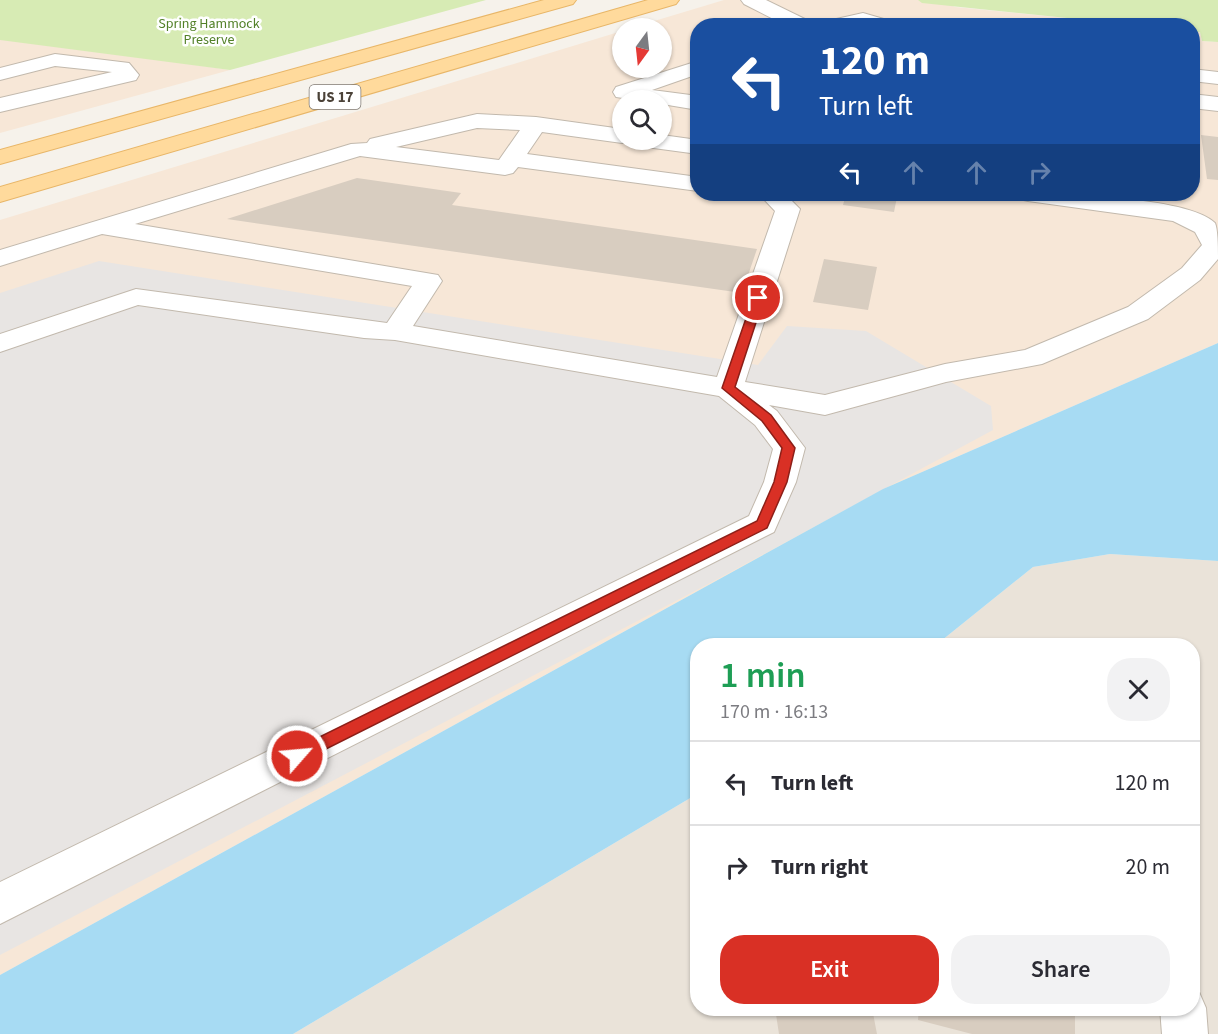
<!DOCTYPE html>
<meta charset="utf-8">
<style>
body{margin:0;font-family:"Source Sans 3",sans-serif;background:#f2f2f3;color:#2b2b33;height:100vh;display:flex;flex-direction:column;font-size:22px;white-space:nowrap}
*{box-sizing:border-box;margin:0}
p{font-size:20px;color:#7c7c81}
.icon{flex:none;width:33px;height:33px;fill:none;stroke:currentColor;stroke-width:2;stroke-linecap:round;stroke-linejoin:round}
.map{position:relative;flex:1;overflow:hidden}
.panel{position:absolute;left:690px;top:638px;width:510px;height:378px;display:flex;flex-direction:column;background:#fff;border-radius:24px;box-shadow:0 2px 4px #0004}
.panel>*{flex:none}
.guide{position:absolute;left:690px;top:18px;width:510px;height:183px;border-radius:24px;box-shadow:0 2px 4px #0004;background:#1a4fa0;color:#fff;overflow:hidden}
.needle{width:39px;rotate:195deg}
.fabs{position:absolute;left:612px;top:18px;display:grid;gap:12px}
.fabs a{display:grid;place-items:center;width:60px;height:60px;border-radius:50%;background:#fff;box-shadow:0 2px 4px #0004;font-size:30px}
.pin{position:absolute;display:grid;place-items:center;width:51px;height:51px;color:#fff;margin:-26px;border:3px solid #fff;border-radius:50%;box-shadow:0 2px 6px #0007}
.me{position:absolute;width:66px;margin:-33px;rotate:63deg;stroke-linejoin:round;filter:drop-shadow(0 0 4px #0008)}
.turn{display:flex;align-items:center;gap:21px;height:126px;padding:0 30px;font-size:27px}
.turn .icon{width:78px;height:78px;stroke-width:2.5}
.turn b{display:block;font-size:42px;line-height:51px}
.lanes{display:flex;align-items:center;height:57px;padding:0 30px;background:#0003;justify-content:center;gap:30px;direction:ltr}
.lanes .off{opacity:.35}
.round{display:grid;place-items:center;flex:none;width:63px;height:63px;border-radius:24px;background:#f2f2f3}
.headline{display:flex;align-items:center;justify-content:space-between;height:102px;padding:0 30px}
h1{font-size:36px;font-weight:600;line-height:45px;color:#1e9e55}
.cta{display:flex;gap:12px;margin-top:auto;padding:12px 30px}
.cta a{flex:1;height:69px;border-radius:24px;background:#d93025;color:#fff;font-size:24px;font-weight:600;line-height:69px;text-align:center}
.cta a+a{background:#f2f2f3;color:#2b2b33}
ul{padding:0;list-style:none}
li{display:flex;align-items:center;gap:18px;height:84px;padding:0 30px;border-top:2px solid #e1e1e2}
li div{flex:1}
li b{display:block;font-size:22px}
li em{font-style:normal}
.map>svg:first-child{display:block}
.residential{fill:#eae3d9}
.commercial{fill:#f7e7d7;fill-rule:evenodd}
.green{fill:#d7ebb4}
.parking{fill:#e8e5e3}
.water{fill:#a7dbf3}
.building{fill:#d8cdc0}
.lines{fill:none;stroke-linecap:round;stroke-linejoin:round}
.minor-casing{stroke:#c2b9ad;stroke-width:2}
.major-casing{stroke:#e8b668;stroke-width:2}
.minor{fill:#fff;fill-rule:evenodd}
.major{fill:#ffda9c;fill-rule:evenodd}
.route{fill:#d93025;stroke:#8d1f18;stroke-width:1.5}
.labels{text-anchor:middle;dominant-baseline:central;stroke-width:5;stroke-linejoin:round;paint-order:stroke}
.far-park-label{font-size:14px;fill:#528028;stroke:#fff}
.shield{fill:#fff;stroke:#817b74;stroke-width:1.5}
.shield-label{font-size:15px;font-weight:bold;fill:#4b4238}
</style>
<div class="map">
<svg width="1218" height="1034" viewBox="0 0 1218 1034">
<rect width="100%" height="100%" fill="#f6f2eb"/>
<path class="residential" d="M1110 554 1218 561V1034H293L697 794 698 1008H1192V645H936L1033 567Z"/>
<path class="commercial" d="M724 0H940L955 7 1135 25 698 26V194H1192L1193 32H1200L1202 41 1218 42V343L883 489 0 975V220L622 31V68H662V28H631ZM622 100H662V140H622Z
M0 36 230 70 0 133Z"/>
<path class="green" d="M0 0H486L230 70 0 40Z
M918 0H1218V42L1202 41 1200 32H1193L1192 26 1135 25 922 3Z"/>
<path class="parking" d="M99 261 758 365 787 326 866 331 991 406 993 430 710 583 0 955V293Z"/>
<path class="water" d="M1218 343V561L1110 554 1033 567 936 645H698L697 794 293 1034H0V975L883 489Z"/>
<path class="building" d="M1201 135 1218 137V180L1207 179Z
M357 178 461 193 452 205 757 249 742 293 227 219Z
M846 194 897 197 894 212 843 205Z
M824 259 877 267 868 310 813 302Z
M775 1008H872L877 1034H779Z
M919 1008H1075V1034H972L918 1020Z"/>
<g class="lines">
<defs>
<path id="minor" d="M741 0H766L811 22 814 26H787L744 4Z
M863 13 894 22 897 26H820L823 22Z
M55 54 129 63 139 75 136 80 0 112V98L112 72 55 66 0 80V68Z
M698 61V74L652 90 698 96V110L662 104V100H636L616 97 613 92 616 87Z
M1192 69 1218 72V84L1192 81Z
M1192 94 1218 97V111L1192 108Z
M477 114 536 117 622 129V140L630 141 622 143 542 132 527 154 698 177V191L518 167 513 173 505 175 360 156 135 224 438 275 442 281 413 326 717 377 775 211 759 194H785L800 209 745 382 825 395 945 364 1025 350 1128 307 1182 268 1202 245 1195 232 1173 221 1028 201 1019 199 1016 194C1056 194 1188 196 1215 223 1218 230 1218 249 1218 259L1200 280 1148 319 1042 364 946 382 825 415 769 405 777 411 805 448 796 482 774 532 0 924V882L749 516 764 482 773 449 755 425 719 396 395 340 364 338 138 305 0 352V334L136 289 387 323 412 286 102 234 0 266V250L351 144 367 143 370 139ZM477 128 520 130 499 160 396 147Z
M662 135 698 140V154L646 147 638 145 635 140H662Z
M1192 989 1199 992 1206 1008 1208 1034H1162L1160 1008H1192Z"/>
<path id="major" d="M544 0H576L573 4 0 164V150Z
M648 0H679L676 4 0 202V187Z"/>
</defs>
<use href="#minor" class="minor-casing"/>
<use href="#major" class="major-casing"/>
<use href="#minor" class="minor"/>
<use href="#major" class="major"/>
</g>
<path class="route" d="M758 295 764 298 735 387 771 415 795 448 787 482 767 528 302 761 297 763 291 761 288 756 291 751 757 521 774 482 782 448 762 421 722 388 753 298Z"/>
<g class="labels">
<g class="far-park-label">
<text x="209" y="24">Spring Hammock<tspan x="209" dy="16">Preserve</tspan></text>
</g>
<rect class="shield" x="309.5" y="85" width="51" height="24" rx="4.5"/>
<g class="shield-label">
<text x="335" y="97">US 17</text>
</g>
</g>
</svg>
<div class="fabs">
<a><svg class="needle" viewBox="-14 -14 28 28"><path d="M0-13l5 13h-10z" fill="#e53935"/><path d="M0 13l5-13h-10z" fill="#7c7c81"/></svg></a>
<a><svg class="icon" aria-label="search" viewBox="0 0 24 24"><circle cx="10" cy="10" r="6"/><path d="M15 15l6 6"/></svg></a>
</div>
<div class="pin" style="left:758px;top:298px;background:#d93025"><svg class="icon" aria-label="arrive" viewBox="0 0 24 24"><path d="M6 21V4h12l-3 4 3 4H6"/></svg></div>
<svg class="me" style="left:297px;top:756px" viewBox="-20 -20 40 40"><circle r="17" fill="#d93025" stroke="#fff" stroke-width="3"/><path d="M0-11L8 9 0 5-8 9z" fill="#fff"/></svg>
<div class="guide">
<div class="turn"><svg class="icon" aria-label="left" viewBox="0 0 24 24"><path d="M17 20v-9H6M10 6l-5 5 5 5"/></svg><div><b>120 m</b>Turn left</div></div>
<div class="lanes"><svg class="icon" aria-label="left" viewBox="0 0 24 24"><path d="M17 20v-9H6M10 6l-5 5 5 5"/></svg><svg class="icon off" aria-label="ahead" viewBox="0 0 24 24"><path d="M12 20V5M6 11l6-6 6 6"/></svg><svg class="icon off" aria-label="ahead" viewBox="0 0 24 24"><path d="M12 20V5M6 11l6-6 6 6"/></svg><svg class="icon off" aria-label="right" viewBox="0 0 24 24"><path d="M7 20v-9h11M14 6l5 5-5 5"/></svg></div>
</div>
<section class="panel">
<div class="headline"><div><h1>1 min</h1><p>170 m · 16:13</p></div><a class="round"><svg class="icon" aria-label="close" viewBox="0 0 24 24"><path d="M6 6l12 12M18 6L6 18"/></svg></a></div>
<ul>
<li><svg class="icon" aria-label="left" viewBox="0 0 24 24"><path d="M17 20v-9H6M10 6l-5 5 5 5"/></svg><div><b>Turn left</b></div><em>120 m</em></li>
<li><svg class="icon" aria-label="right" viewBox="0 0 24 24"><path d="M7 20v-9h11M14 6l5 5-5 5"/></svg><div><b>Turn right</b></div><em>20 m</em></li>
</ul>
<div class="cta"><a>Exit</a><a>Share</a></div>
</section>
</div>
